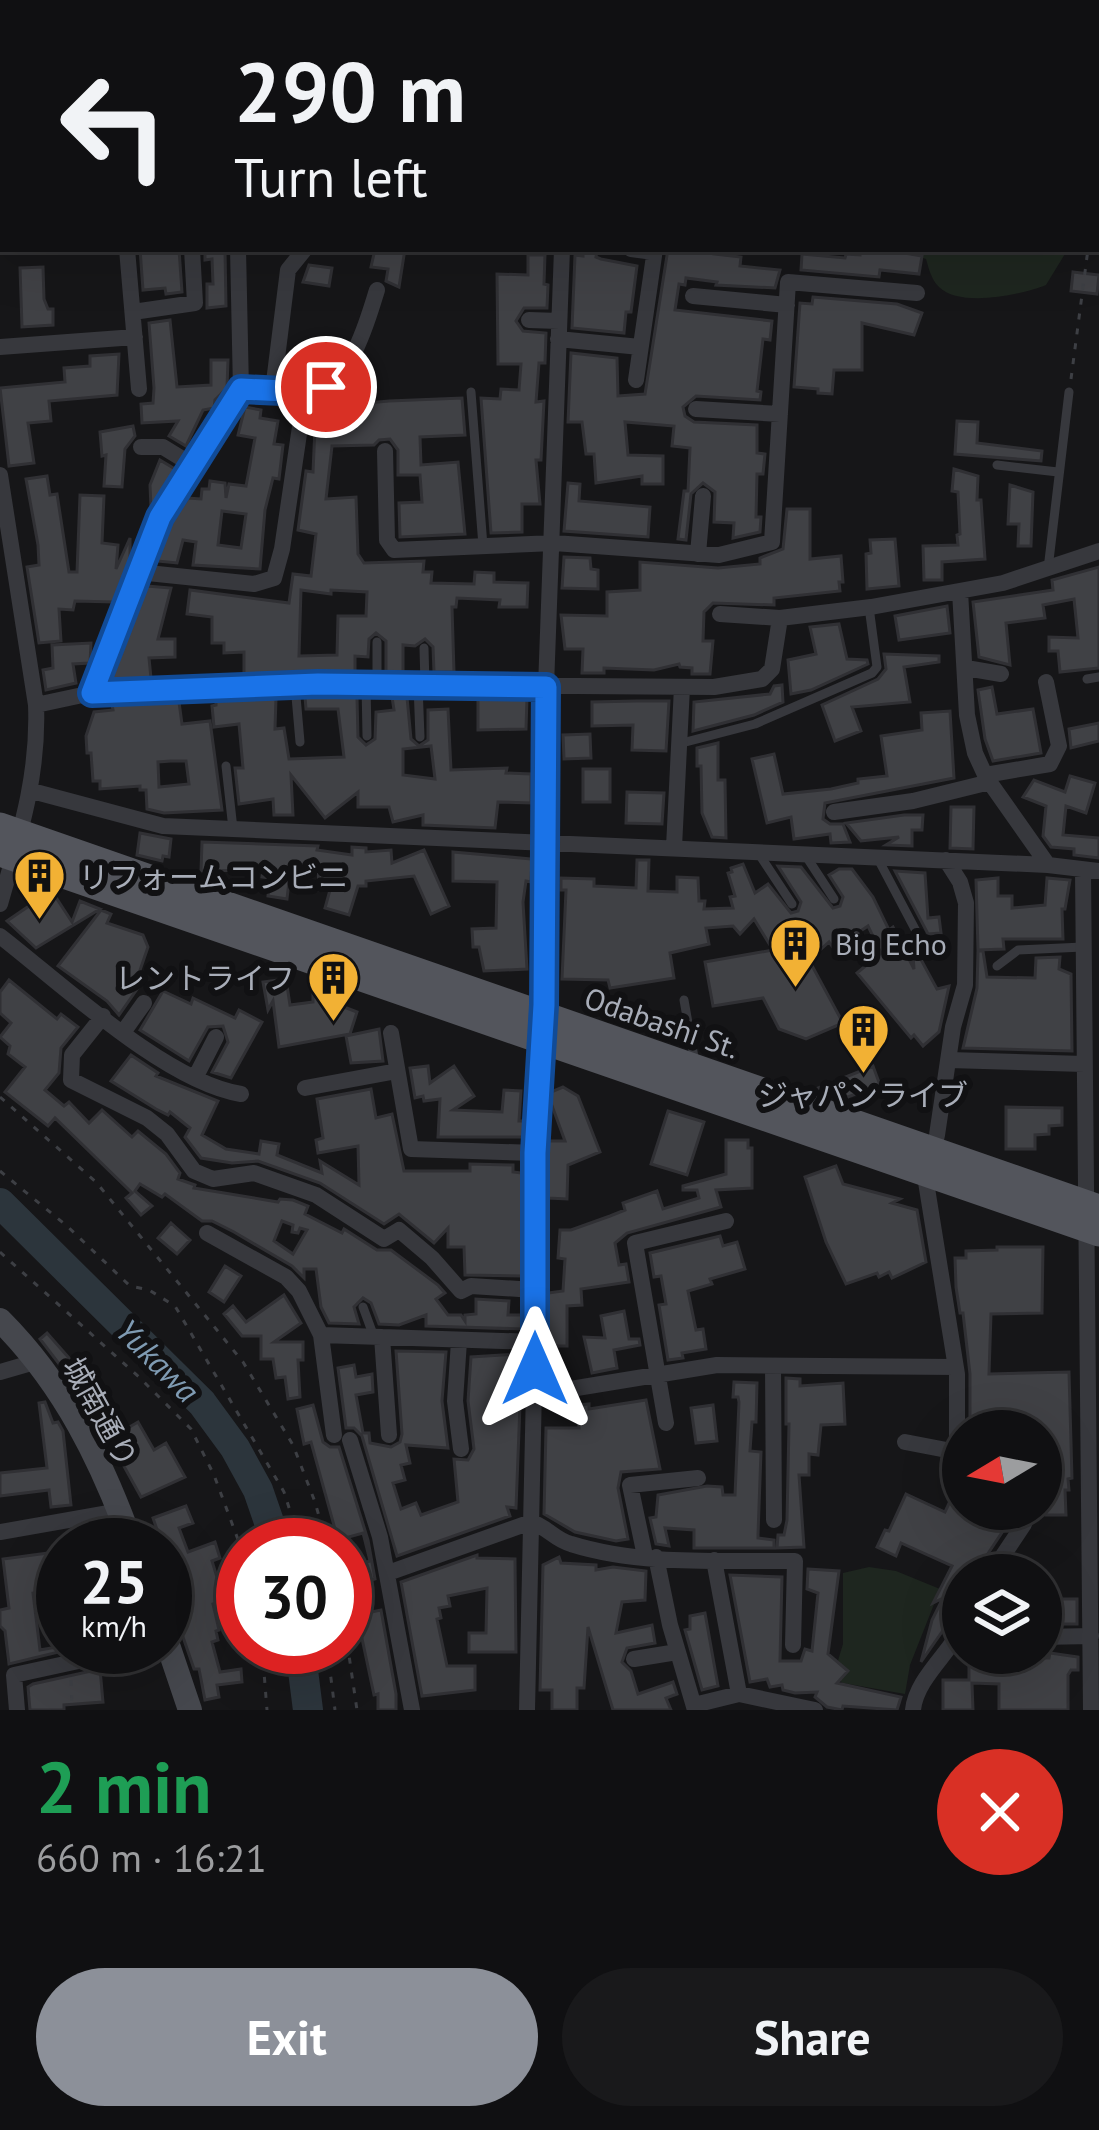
<!DOCTYPE html>
<meta charset="utf-8">
<style>
body{margin:0;font-family:"PT Sans","Noto Sans JP",sans-serif;background:#19191b;color:#f1f3f6;height:100vh;display:flex;flex-direction:column;font-size:45px;white-space:nowrap}
*{box-sizing:border-box;margin:0}
p{font-size:39px;color:#9c9d9f}
.icon{flex:none;width:66px;height:66px;fill:none;stroke:currentColor;stroke-width:2;stroke-linecap:round;stroke-linejoin:round}
.map{position:relative;height:1710px;overflow:hidden}
.drawer{display:flex;flex-direction:column;background:#101012;flex:1}
.drawer>*{flex:none}
.banner{position:absolute;left:0px;top:0px;width:1101px;height:252px;box-shadow:0 12px 48px #0002,0 0 0 3px #303032;background:#101012;color:#f1f3f6;overflow:hidden}
.needle{width:78px;rotate:260deg}
.tools{position:absolute;left:942px;top:1410px;display:grid;gap:24px}
.tools a{display:grid;place-items:center;width:120px;height:120px;border-radius:50%;background:#101012;box-shadow:0 12px 48px #0002,0 0 0 3px #303032;font-size:60px}
.speed{position:absolute;left:36px;top:1518px;display:flex;gap:24px;font-size:60px;font-weight:700;text-align:center}
.speed>*{display:grid;place-content:center;width:156px;height:156px;border-radius:50%;background:#101012;box-shadow:0 12px 48px #0002,0 0 0 3px #303032;line-height:1}
.speed small{font-size:30px;font-weight:400}
.speed .limit{border:18px solid #d22;background:#fff;color:#111}
.pin{position:absolute;display:grid;place-items:center;width:102px;height:102px;color:#fff;margin:-51px;border:6px solid #fff;border-radius:50%;box-shadow:0 3px 12px #0007}
.me{position:absolute;width:132px;margin:-66px;rotate:0deg;stroke-linejoin:round;filter:drop-shadow(0 0 9px #0008)}
.turn{display:flex;align-items:center;gap:42px;height:252px;padding:0 36px;font-size:54px}
.turn .icon{width:156px;height:156px;stroke-width:2.5}
.turn b{display:block;font-size:84px;line-height:102px}
.round{display:grid;place-items:center;flex:none;width:126px;height:126px;border-radius:63px;background:#19191b}
.head{display:flex;align-items:center;justify-content:space-between;height:204px;padding:0 36px}
h1{font-size:72px;font-weight:700;line-height:90px;color:#1e9e55}
.button{display:flex;gap:24px;margin-top:auto;padding:24px 36px}
.button a{flex:1;height:138px;border-radius:72px;background:#8c9099;color:#fff;font-size:48px;font-weight:700;line-height:138px;text-align:center}
.button a+a{background:#19191b;color:#f1f3f6}
.map>svg:first-child{display:block}
.green{fill:#1e261f}
.lines{fill:none;stroke-linecap:round;stroke-linejoin:round}
.river{stroke:#2c353c;stroke-width:30}
.building{fill:#404145;stroke:#303034;stroke-width:3;fill-rule:evenodd}
.path{stroke:#3d3f44;stroke-width:3;stroke-dasharray:6 9;stroke-linecap:butt}
.lane{stroke:#37383d;stroke-width:9}
.street{stroke:#37383d;stroke-width:16}
.secondary{stroke:#45474d;stroke-width:24}
.primary{stroke:#53555c;stroke-width:27}
.route-casing{stroke:#114b97;stroke-width:30}
.route{stroke:#1a73e8;stroke-width:21}
.labels{text-anchor:middle;dominant-baseline:central;stroke-width:12;stroke-linejoin:round;paint-order:stroke}
.poi-label{font-size:30px;fill:#a8adb8;stroke:#111113;text-anchor:start}
.street-label{font-size:30px;fill:#a8adb8;stroke:#111113}
.water-label{font-size:33px;font-style:italic;fill:#7f9bb3;stroke:#111113}
</style>
<div class="map">
<svg width="1099" height="1710" viewBox="0 0 1099 1710">
<rect width="100%" height="100%" fill="#161618"/>
<path class="green" d="M85 0H1099V52L1098 3Z
M896 249H1068L1046 285C1021 295 960 308 939 287 931 279 929 269 926 259Z
M869 1567 896 1571 940 1589 910 1665 905 1694 843 1683 833 1677 843 1644V1573Z"/>
<g class="lines">
<path class="river" d="M0 1203 202 1403 235 1448 258 1490 277 1545
M300 1647 308 1710"/>
</g>
<path class="building" d="M140 249H179L182 292 166 294 165 288 143 290Z
M205 249H225L226 306 207 308V284H213L212 259 205 260Z
M375 249H405L399 287 386 281 388 269 371 267Z
M668 249H715L714 254 741 257 740 266 780 270 775 288 716 285 717 282 686 278 685 285 679 284 675 310 772 321 770 340 763 339 757 391 761 392 760 400 696 396 683 407 685 416 694 422 757 425V453L765 454 763 474H757L756 517H761L760 532 733 538 734 523 714 522 715 492 703 483 691 494 686 540 678 539 684 491H688L690 448 672 446 674 426 625 422 628 455 663 456V484H642V476L596 483 594 454H586L582 422H568L571 353 617 358 618 396 645 394Z
M881 249 922 256 919 274 880 270 879 277 801 270 802 254 845 258 846 254 860 255V250Z
M583 250 597 251 596 257 601 259 637 266 631 312H626L624 333 572 328 575 255 583 256Z
M528 255H545L544 284 548 285 547 308H524L516 321 523 331 546 333 545 363H539L536 402 544 401 541 460H536L540 504H522V532L491 533 481 398 500 399 501 389 519 390 521 364H498L497 274 528 275Z
M309 265 332 268 329 286 303 282Z
M43 267 44 299 48 309H53V325L22 327 20 268Z
M1073 272 1099 275 1097 294 1071 291Z
M813 297 897 304 922 313 914 335 862 323V370H834L832 394 818 393V389L794 387 800 303 812 304Z
M170 320 177 387 211 385V360H228L227 388 215 400 214 408 203 410 186 446 169 436 178 421 142 423 141 404 153 403 154 388 149 323Z
M119 354 117 395 49 401 51 421 28 423 34 463 9 466 0 388 65 382 64 368 90 366V356Z
M462 398 465 435 420 437 421 465 458 462 465 534 400 537 399 503 422 502 420 475H398V450L390 439 379 440 374 445 332 446 326 499 356 497 358 554 364 563 424 561 423 572H432L431 583 474 584 475 572 494 573V582L528 583 527 607H499L500 600 457 598 456 607H452L454 672H434L433 647 425 639 415 646 403 645V672H386V641L376 633 369 639 368 657 355 656V672L244 674V652L224 653V643H212V617L187 614 190 590 289 603 293 574 311 576 316 534 298 530 306 471 313 472 316 405 346 408 345 405 389 401ZM301 590 331 594V590L367 592 366 616H338L337 655 299 656Z
M245 407 261 410 260 418 278 421 274 444 283 445 279 479 273 478 265 510 260 569 193 565 196 542 183 540 177 563 157 561 171 523 188 498 201 499 202 489H209L210 481 225 483 226 498 229 484 246 486 255 438 238 435ZM222 511 246 514 241 548 218 545Z
M957 421 978 422 977 443 1042 451 1041 461 955 454Z
M133 426 135 436 125 449 122 487 104 486 106 455 102 456 100 432Z
M160 460 175 469 151 508 150 485Z
M954 469 978 476 977 500H981L985 559 942 562V580H924L923 546 958 545 957 535 960 534 958 492 952 491Z
M47 476 50 495 57 494 69 572H77L80 495 104 496 102 543 118 545 116 569 130 538V560L114 602 75 601 73 610 59 609 61 641 39 643 27 567 39 565 38 545 26 479Z
M568 483 580 484 579 501 650 507 648 537 564 531Z
M1010 485 1033 492 1031 546H1018L1019 524H1008Z
M787 509H810V559L841 556 843 582H839L840 591 774 598V605L713 603 704 612 703 641H713L710 674H692V668L680 667 679 664 654 670 604 668V673H582L583 649H565L561 615 607 616V592L640 590V562L718 568 760 564V558L783 549Z
M895 539 899 586 867 589 866 554 871 553 870 540Z
M564 557 590 558 591 569 598 570V589L562 588Z
M1099 567V668L1060 672 1058 651H1049V637L1078 638 1074 599 1043 605 1045 618 1006 623 1010 665 979 657 973 602 1053 590 1052 580Z
M147 586 171 588 158 639H175V657L149 658 151 678 111 680Z
M947 606 950 633 899 640 895 616Z
M839 624 847 659 867 660 868 664 811 690 791 694 788 660 816 654 810 627Z
M91 643 90 663 73 664 76 683 46 690 43 670 53 668 52 645Z
M884 654 939 656V662L904 667 910 702 852 707 861 731 835 741 822 705 878 679 886 669Z
M782 685 783 702 754 715 693 731 694 702 770 694 774 686Z
M992 687 997 714 1033 709 1041 753 993 761 985 739 978 690Z
M305 697H357L358 737 366 745 375 739 376 712 394 710 392 697H407L411 739 419 746 428 740V710L448 709 451 770 507 768 506 773 531 774V803L498 802 495 828 423 825V815L393 822 389 807H358V792L325 818 291 775 293 815H274L273 799 239 804 235 768H243L239 724 214 727 212 706 216 705V701L276 698 275 729 284 728 289 759 344 757 338 709H306ZM431 746 435 779 403 775V749Z
M478 698H527L526 729 478 730Z
M636 701H669L666 751 632 750 633 725 592 726V702Z
M179 702 182 724 210 721 222 810 164 813 147 809 146 790H140V786L100 789V781H93L91 753H87L86 736 94 712 113 710 112 705ZM171 761H186L189 784 159 787 158 762Z
M950 711 954 778 825 803 823 819 830 824H843L850 842 831 843 830 834 794 839 791 817 767 823 752 759 774 754 783 794 831 789 858 783V779L887 776 881 736 922 730 921 713Z
M1099 723V741L1071 748 1069 729Z
M590 734 591 758 564 759 563 735Z
M718 743V780H725L726 838 712 837 702 813 701 766H697V748Z
M583 769H610V802H583Z
M1070 776 1095 783 1086 813 1066 806 1063 835 1099 838V858L1074 855V849L1051 847 1043 836 1046 806 1023 797 1034 780 1065 792Z
M627 792 664 793 662 824 626 823Z
M951 807H974L973 849 950 848Z
M904 815H923L922 830H912V846L886 845 899 837 861 841 846 823Z
M140 833 171 839 169 857 163 856 162 861 137 855Z
M202 842 318 846 317 850 352 855V847L366 848V852L391 850 392 863 424 850 449 906 431 914 414 876 366 881V886H358L349 915 325 908 330 890H319L318 866 291 864 287 899 268 896 270 878 262 877 263 870 201 871Z
M453 852 532 859 531 882 526 881 523 902 527 969 484 971 479 947H473L472 929 496 928 497 882 453 881Z
M637 860H649L648 891 677 892V877L698 878 699 901H705L704 909 733 908 730 897 735 896 728 873 732 872 731 868 743 864 755 893 768 884 791 913 798 911 801 902 778 866 801 867 833 908 840 906 843 897 829 875 839 869H852L873 897 889 930 893 927 914 969 912 943 937 989 949 986 939 1032 923 1046 914 1035 911 1038 857 973 881 953 868 926 834 949 829 942 809 960 843 1023 806 1039 779 1029 763 998 713 1006 705 962 773 950 754 919 740 934 733 926 706 928 709 944 670 953 674 978 610 988 608 980 562 979 566 890H561V878L594 879V886L636 888Z
M895 871 925 873 928 918 939 917 941 933 928 934Z
M998 878V896H1012V908L1045 905 1047 878 1070 880 1065 909H1062L1063 939H1003L1004 949 978 950 976 880Z
M48 893 55 896 72 922 80 901 100 909 36 948 7 921Z
M101 910 111 914 107 923 143 935 148 947 137 979 142 982 119 1015 107 1001 58 966Z
M978 951H983L987 977 1035 978 1036 958 1060 957 1059 969 1071 974 1072 1051 963 1048 977 988Z
M286 979 290 1005 313 1002V995L357 1012 350 1034 279 1047 273 1001 268 1010 263 982Z
M9 980 57 1019 61 1014 78 1027 61 1048 59 1073 45 1090 64 1106 69 1102 89 1123 102 1110 132 1137 138 1131 166 1154 180 1173 178 1179 195 1185 194 1188 278 1202 280 1199 293 1200 308 1206 305 1214 342 1233 344 1229 377 1250H391L438 1285 445 1293 436 1299 448 1315H461L465 1321V1315L476 1314V1299L509 1301 508 1315H522V1329L426 1326V1315L399 1325 379 1324 371 1303 363 1298 354 1307 359 1324 329 1323 321 1307 316 1269H304V1278L292 1266 234 1232 212 1221H202L165 1194 162 1197 140 1184 135 1191 152 1206 141 1215 126 1198 132 1193 55 1118 48 1126 5 1092 25 1067 8 1054 10 1046 0 1037 11 1023 0 1013V992ZM282 1221 293 1225 292 1232 298 1233 300 1228 307 1230 293 1254 274 1241Z
M163 991 191 1004 193 998 235 1018 239 1010 262 1022 231 1078 212 1072 228 1042 223 1026 208 1027 189 1061 140 1030Z
M379 1029 383 1061 351 1063 346 1036Z
M131 1055 158 1073 156 1076 218 1101 202 1135 226 1149 259 1154 261 1141 279 1144 277 1155 322 1173 320 1161 359 1185 358 1146 318 1153 316 1140 323 1138 317 1099 371 1089 376 1118 392 1114 404 1171H470V1164L513 1165V1172L522 1173V1276L465 1275 464 1247H448V1228L434 1243 399 1214 384 1224 320 1183 258 1161 232 1163 201 1158 185 1137 190 1128 170 1112 168 1115 156 1109 111 1081Z
M428 1066 430 1083 454 1066 474 1096 453 1110 502 1112 504 1090 521 1091 519 1121H524L523 1137H438L440 1099 424 1101 423 1096 415 1098 410 1068Z
M873 1066 880 1085 848 1097 818 1088Z
M563 1087 578 1096 600 1152 568 1165 567 1199 548 1198V1141H565L551 1103V1092Z
M1006 1107 1062 1108V1125L1049 1126V1134L1035 1135V1149H1006Z
M668 1111 704 1122 687 1175 651 1164Z
M726 1140H748V1148H752V1188L716 1190 721 1207 627 1233 615 1243 619 1265 626 1264 629 1282 581 1289 582 1305 567 1306V1346H548V1293L563 1291 565 1259 558 1258 560 1230H571L610 1216 625 1210 623 1203 657 1191 663 1209 699 1198 697 1190H683V1186L726 1174Z
M836 1166 843 1184 900 1199 892 1203 917 1210 926 1262 892 1278 889 1272 879 1277 877 1273 846 1284 826 1242 805 1177Z
M171 1223 190 1240 177 1254 158 1238Z
M720 1236 723 1246 737 1242 745 1269 710 1279 712 1284 688 1291 696 1330 703 1329 706 1349 682 1353 683 1358 668 1360 659 1305 666 1304 661 1276 654 1277 650 1253Z
M997 1247H1043L1042 1313 991 1314 989 1374 1069 1372 1072 1478 1068 1479 1069 1490H1065L1066 1515H1046L1041 1431H970V1374L963 1313H960L956 1287 955 1258H966V1251L997 1250Z
M225 1266 241 1276 224 1302 209 1292Z
M284 1295 301 1323 274 1342H303V1360H298L300 1397 288 1399 285 1377 276 1378 273 1359H261V1336H242L224 1314 233 1306 246 1322Z
M624 1311 629 1339H639L640 1345 614 1350 617 1368 592 1373 584 1337 605 1338 601 1316Z
M47 1333 77 1367 80 1364 126 1429 138 1422 154 1450 166 1443 185 1477 141 1497 89 1403 40 1339Z
M396 1351 446 1352 442 1401 448 1448 406 1445 410 1463 401 1465 405 1480 393 1483 401 1509 416 1503 421 1515 458 1502 454 1459 468 1460 474 1449 468 1401 471 1357 519 1354 516 1380 521 1379 516 1508 507 1507 510 1516 397 1556 362 1436 354 1428H346L338 1368 354 1365 356 1377 372 1374 373 1392 356 1395 363 1433H369L370 1443 391 1447 400 1442 402 1434Z
M786 1378 800 1379V1386L843 1383 845 1424 821 1425 818 1455 809 1454V1475H799L804 1547 777 1548 778 1535H784L787 1520 789 1424H786Z
M734 1382 757 1383 756 1422H752L750 1451 761 1452 758 1535V1538L774 1540V1548H694V1530L665 1528 669 1546 656 1544 650 1518 656 1517 658 1495 707 1486 722 1487 723 1495H735L739 1402 738 1397H733Z
M646 1400 660 1469 621 1472 618 1488 628 1539 616 1541 575 1532 544 1514 546 1428H579L577 1405 589 1404V1409Z
M45 1402 53 1423 58 1422 63 1431 71 1505 51 1507 49 1490 0 1496V1473L47 1468 39 1403Z
M313 1405 323 1442 330 1447H339L368 1540 375 1579 349 1587 345 1569 370 1561 363 1533 338 1540 311 1442 304 1444 297 1409Z
M713 1405 717 1441 696 1443 691 1408Z
M906 1494 945 1512 951 1499 963 1504V1509H998L1005 1512 1009 1522 979 1567 972 1563 963 1575V1588L956 1601 962 1603 921 1662 932 1620 943 1598 933 1603 952 1566 901 1543 896 1556 877 1547 885 1530 889 1531Z
M186 1506 193 1523 179 1528 188 1552 215 1542 220 1558 212 1561 224 1600 213 1604 219 1630 216 1631 218 1640 212 1642 220 1672 241 1669 242 1682 217 1685 219 1697 205 1700 199 1669H194L172 1605 182 1602 153 1518Z
M63 1551V1590L33 1593 40 1650 62 1646 63 1651 9 1664 5 1631 0 1626V1610L9 1608 3 1559Z
M477 1555V1558L515 1559 516 1652H469V1633H486L487 1588 448 1596 450 1606 439 1608 441 1618 437 1619 447 1666H475V1690L422 1696 401 1582Z
M559 1557 561 1563 596 1565V1570L613 1567 646 1571 645 1600 622 1602 616 1633 652 1625 655 1643 627 1648 622 1662 631 1671 638 1694 673 1682 677 1694 666 1698 671 1710H613L588 1627 584 1688H577V1710H552V1690H540L543 1565Z
M808 1569 839 1571 828 1654 848 1671 837 1683 901 1697 897 1710 843 1706 842 1710 827 1707 815 1697 817 1692 795 1693 783 1690 782 1685 770 1687 767 1679 750 1682 730 1575 782 1577 780 1661H801L805 1649 812 1651 818 1593 807 1589Z
M1058 1595V1599H1077V1624H1043L1042 1596Z
M381 1610 396 1694V1710H378V1694L374 1695 357 1615Z
M705 1613 718 1686 702 1690 685 1630 690 1629V1616Z
M1015 1653V1658H1049L1050 1653 1078 1657V1670H1071L1068 1675V1710H999V1684L972 1683 973 1710H943V1680H969V1654Z
M100 1669 103 1702 64 1705V1710H30L28 1687 33 1684Z"/>
<g class="lines">
<path class="path" d="M452 0 462 3
M388 3V0
M1071 379 1088 249
M0 1097 96 1182 243 1362 293 1445 315 1502 327 1545
M0 1171 67 1226 130 1286 149 1290 175 1306 284 1492 301 1545
M0 1252 139 1377 191 1429 214 1475 243 1553
M345 1628 357 1710
M262 1647 267 1710
M327 1647 335 1710
M71 1680 72 1708"/>
<path class="lane" d="M1098 223H1099
M471 392 483 546
M997 465 1058 472
M1048 569 1069 392
M424 648 425 685
M1087 679 1099 677
M366 684 367 736
M377 684V642
M295 685 300 742
M418 685 420 737
M678 744 755 724 872 673 877 667 869 607
M226 766 233 829
M757 851 792 904
M804 853 834 899
M877 857 925 948
M997 966 1018 950 1083 947
M684 1000 695 1063
M363 1307 374 1337"/>
<path class="street" d="M0 81 3 102
M0 186 3 185
M127 249 139 389
M238 249 241 390
M631 249 654 252
M693 296 787 305
M133 312 195 303 192 249
M529 320 559 321
M558 339 640 347
M0 347 135 337
M636 380 655 249
M273 390 288 270 305 249
M696 409 780 414
M141 447H163L194 466
M385 451 387 540 394 550 554 543 719 555 772 542 788 282 917 293
M0 475 36 705C39 776 19 837 0 904
M698 554 703 496
M138 572 254 584 274 578 282 549 305 393
M960 591 967 715 975 753 986 777 1048 865
M720 614 780 618
M966 668 1001 674
M92 693 318 684 714 687 762 679 772 669 780 618 871 607 1003 583 1099 551
M36 705 92 693 160 517 241 390C263 390 288 395 310 391 351 384 366 325 377 290
M985 775 1050 764 1059 746 1046 682
M32 791 163 826 1048 865 1099 871
M834 812 913 801 990 782
M674 847 682 687
M946 860 960 882 966 903 965 985 953 1027 937 1135 926 1182 957 1374V1452L963 1462
M1083 871 1091 1710
M0 936C62 984 166 1082 241 1094
M103 1016 72 1055 71 1080 147 1118 167 1134 194 1171 213 1179 254 1173 316 1195 384 1239 399 1230 432 1258 461 1291 471 1286 534 1290
M124 1031 144 1003
M391 1033 411 1149 535 1153
M949 1060 1084 1064
M195 1078 216 1037
M305 1088 397 1071
M207 1233 286 1277 299 1291 321 1335 535 1342
M321 1335 334 1435
M382 1337 389 1435
M459 1341 455 1401 461 1449
M773 1366 774 1520
M0 1372 38 1361
M534 1395 717 1365 956 1367
M666 1423 635 1243 726 1221
M350 1440 380 1537 412 1710
M905 1442 957 1452
M0 1532 120 1511
M645 1556 630 1485 698 1478
M656 1557 670 1625 695 1710
M714 1560 739 1694
M388 1573 531 1522C546 1526 555 1540 571 1544 641 1566 722 1560 795 1561L793 1645
M990 1575 1024 1524 1017 1509
M1041 1637 1091 1636
M634 1659 677 1652
M694 1705 739 1694 815 1710
M17 1710 14 1675 143 1647
M527 1710 535 1342V1153L543 1016 546 687 562 249
M913 1710C916 1679 949 1654 963 1626"/>
<path class="secondary" d="M0 1320C64 1384 102 1461 132 1545
M165 1636 190 1710"/>
<path class="primary" d="M0 826 1099 1208
M0 853 1099 1233"/>
</g>
<g class="lines">
<defs>
<path id="route" d="M326 387 305 392 241 389 160 517 92 693 318 684 546 687 544 1005 535 1153V1369"/>
</defs>
<use href="#route" class="route-casing"/>
<use href="#route" class="route"/>
</g>
<defs>
<symbol id="building-pin" viewBox="-11 -11 22 30"><path d="M0 17L-7.5 6A9.5 9.5 0 1 1 7.5 6Z" fill="#f2b134" stroke="#111113"/><path d="M-4-6H4V6H1V3H-1V6H-4ZM-2.5-4.3h1.7v1.8h-1.7ZM.8-4.3h1.7v1.8H.8ZM-2.5-1h1.7V.8h-1.7ZM.8-1h1.7V.8H.8Z" fill="#111"/></symbol>
</defs>
<g fill-rule="evenodd">
<use href="#building-pin" x="10" y="846" width="59" height="81"/>
<use href="#building-pin" x="766" y="914" width="59" height="81"/>
<use href="#building-pin" x="304" y="948" width="59" height="81"/>
<use href="#building-pin" x="834" y="1000" width="59" height="81"/>
</g>
<g class="labels">
<g class="poi-label">
<text x="79" y="876">リフォームコンビニ</text>
<text x="835" y="943">Big Echo</text>
<text x="295" y="977" text-anchor="end">レントライフ</text>
<text x="863" y="1094" text-anchor="middle">ジャパンライブ</text>
</g>
<g class="street-label">
<text transform="translate(662 1022) rotate(19)">Odabashi St.</text>
<text transform="translate(101 1412) rotate(61)">城南通り</text>
</g>
<g class="water-label">
<text transform="translate(158 1360) rotate(45)">Yukawa</text>
</g>
</g>
</svg>
<div class="tools">
<a><svg class="needle" viewBox="-14 -14 28 28"><path d="M0-13l5 13h-10z" fill="#e53935"/><path d="M0 13l5-13h-10z" fill="#9c9d9f"/></svg></a>
<a><svg class="icon" aria-label="layers" viewBox="0 0 24 24"><path d="M12 4l9 5-9 5-9-5zM3 14l9 5 9-5"/></svg></a>
</div>
<div class="speed"><div>25<small>km/h</small></div><div class="limit">30</div></div>
<div class="pin" style="left:326px;top:387px;background:#d93025"><svg class="icon" aria-label="arrive" viewBox="0 0 24 24"><path d="M6 21V4h12l-3 4 3 4H6"/></svg></div>
<svg class="me" style="left:535px;top:1369px" viewBox="-20 -20 40 40"><path d="M0-17L14 15 0 8-14 15z" fill="#1a73e8" stroke="#fff" stroke-width="4"/></svg>
<div class="banner">
<div class="turn"><svg class="icon" aria-label="left" viewBox="0 0 24 24"><path d="M17 20v-9H6M10 6l-5 5 5 5"/></svg><div><b>290 m</b>Turn left</div></div>
</div>
</div>
<section class="drawer">
<div class="head"><div><h1>2 min</h1><p>660 m · 16:21</p></div><a class="round" style="background:#d93025;color:#fff"><svg class="icon" aria-label="close" viewBox="0 0 24 24"><path d="M6 6l12 12M18 6L6 18"/></svg></a></div>
<div class="button"><a>Exit</a><a>Share</a></div>
</section>
